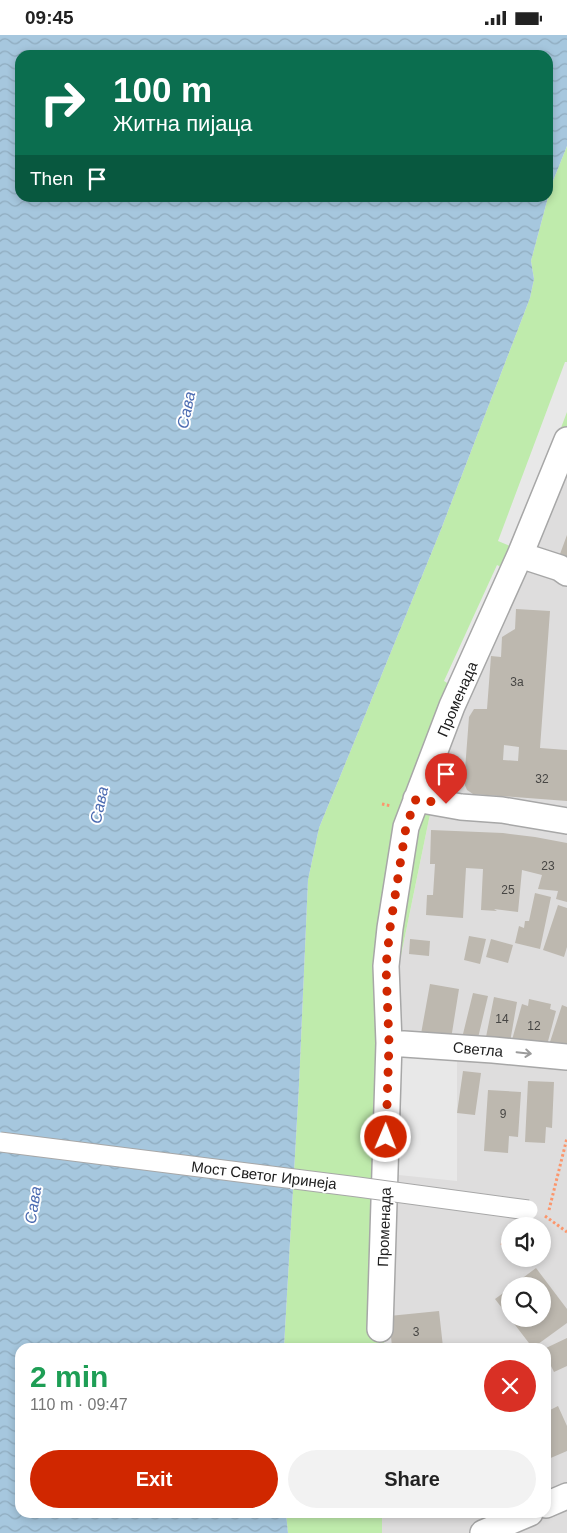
<!DOCTYPE html>
<meta charset="utf-8">
<style>
body{margin:0;font-family:Arial,sans-serif;background:#f2f2f2;color:#222;height:100vh;display:flex;flex-direction:column;font-size:19px;white-space:nowrap}
*{box-sizing:border-box;margin:0}
p{font-size:16px;color:#767676}
.icon{flex:none;width:28px;height:28px;fill:none;stroke:currentColor;stroke-width:2;stroke-linecap:round;stroke-linejoin:round}
.map{position:relative;flex:1;overflow:hidden}
.sheet{position:absolute;left:15px;top:1308px;width:536px;height:175px;display:flex;flex-direction:column;background:#fff;border-radius:15px;box-shadow:0 2px 8px #0003}
.sheet>*{flex:none}
.top-card{position:absolute;left:15px;top:15px;width:538px;height:152px;border-radius:15px;box-shadow:0 2px 8px #0003;background:#0b6e4f;color:#fff;overflow:hidden}
.tools{position:absolute;left:501px;top:1182px;display:grid;gap:10px}
.tools a{display:grid;place-items:center;width:50px;height:50px;border-radius:50%;background:#fff;box-shadow:0 2px 8px #0003;font-size:25px}
.pin{position:absolute;display:grid;place-items:center;width:42px;height:42px;color:#fff;margin:-51px -21px;border-radius:50% 50% 50% 0;rotate:-45deg;box-shadow:0 0 5px #0007}
.pin .icon{rotate:45deg}
.me{position:absolute;width:55px;margin:-28px;rotate:1deg;stroke-linejoin:round;filter:drop-shadow(0 0 4px #0008)}
.turn{display:flex;align-items:center;gap:18px;height:105px;padding:0 15px;font-size:22px}
.turn .icon{width:65px;height:65px;stroke-width:2.5}
.turn b{display:block;font-size:35px;line-height:42px}
.then{display:flex;align-items:center;height:48px;padding:0 15px;background:#0003;gap:10px;font-size:19px}
.round{display:grid;place-items:center;flex:none;width:52px;height:52px;border-radius:26px;background:#f2f2f2}
.headline{display:flex;align-items:center;justify-content:space-between;height:85px;padding:0 15px}
h1{font-size:30px;font-weight:800;line-height:38px;color:#1e9e55}
.primary-button{display:flex;gap:10px;margin-top:auto;padding:10px 15px}
.primary-button a{flex:1;height:58px;border-radius:30px;background:#d02700;color:#fff;font-size:20px;font-weight:800;line-height:58px;text-align:center}
.primary-button a+a{background:#f2f2f2;color:#222}
.status{display:flex;justify-content:space-between;align-items:center;height:35px;padding:0 25px;background:#fff;direction:ltr}
.status svg{height:14px;fill:currentColor}
.map>svg:first-child{display:block}
.residential{fill:#dedddd;fill-rule:evenodd}
.grass{fill:#bfebac}
.parking{fill:#e8e8e8}
.water{fill:url(#water-waves);fill-rule:evenodd}
.building{fill:#bdb8af;fill-rule:evenodd}
.lines{fill:none;stroke-linecap:round;stroke-linejoin:round}
.minor-casing{stroke:#a7a7a7;stroke-width:28}
.path{stroke:#fc966c;stroke-width:3;stroke-dasharray:2.5 2.5;stroke-linecap:butt}
.minor{stroke:#fff;stroke-width:25}
.pedestrian-bridge-casing{stroke:#a7a7a7;stroke-width:21;stroke-linecap:butt}
.pedestrian-bridge{stroke:#fff;stroke-width:19}
.oneway{stroke:#9b9b9b}
.route{stroke:#d02700;stroke-width:9;stroke-dasharray:0 16.2}
.labels{text-anchor:middle;dominant-baseline:central;stroke-width:4;stroke-linejoin:round;paint-order:stroke}
.number-label{font-size:12px;fill:#474644}
.street-label{font-size:15px;fill:#202020;stroke:#fff}
.water-label{font-size:16px;font-style:italic;fill:#4a6ab1;stroke:#fff}
</style>
<div class="status"><b>09:45</b><svg viewBox="0 0 49 12"><path d="M0 12V9h3v3zM5 12V6h3v6zM10 12V3h3v9zM15 12V0h3v12zM26 1h20v11H26zM47 4h2v5h-2z"/></svg></div>
<div class="map">
<svg width="567" height="1498" viewBox="0 0 567 1498">
<defs>
<pattern id="water-waves" width="16" height="10" patternUnits="userSpaceOnUse" patternTransform="scale(1.25)"><rect width="16" height="10" fill="#a6c7de"/><path d="M0 5q4-4 8 0t8 0" fill="none" stroke="#8fabbe"/></pattern>
</defs>
<rect width="100%" height="100%" fill="#f0efe6"/>
<path class="residential" d="M567 434V1498H382V1478H546V1312H384L397 940 429 784 447 715ZM510 1191H542V1224H510ZM510 1251H542V1284H510Z"/>
<path class="grass" d="M567 111V434L447 715 429 784 397 940 384 1312H284L299 1050 308 845 319 793 440 497 530 263 534 244 531 226 551 151Z
M286 1478H382V1498H288Z"/>
<path class="parking" d="M565 327H567V377L515 513 498 506Z
M497 530 505 534 452 651 444 646Z
M393 1015 457 1020V1146L389 1139Z"/>
<path class="water" d="M0 0H567V111L551 151 531 226 534 244 530 263 440 497 319 793 308 845 299 1050 284 1312H20V1478H286L288 1498H0ZM20 20H548V162H20Z"/>
<path class="building" d="M567 500V522L560 519Z
M516 574 550 576 540 713 567 715V766L473 759 467 755 464 748 469 682 474 674H487L491 621 501 622 502 602 515 594ZM504 710 519 712 518 726 503 725Z
M431 795 503 798 535 802 567 808V867L556 864 558 856 538 854 542 840 522 835 518 877 494 874 497 876 481 875 483 834 466 833 463 883 426 880 427 860H433L435 829H430Z
M535 858 551 862 540 914 515 908 519 891 524 893 525 886H529Z
M558 870 567 873V912L564 922 543 915Z
M469 901 486 904 480 929 464 925Z
M410 904 430 906 429 921 409 919Z
M491 904 513 910 508 928 486 922Z
M430 949 459 954 451 1004 421 999Z
M473 958 488 961 478 1003 463 999Z
M494 962 517 967 510 1007 486 1002Z
M529 964 551 969 550 974 556 976 546 1014 512 1005 522 969 528 971Z
M562 970 567 972V1010H549Z
M463 1036 481 1038 475 1080 457 1078Z
M528 1046 554 1047 552 1093 546 1092 545 1108 525 1107Z
M488 1055 521 1057 518 1102 509 1101 508 1118 484 1116Z
M536 1233 567 1274V1288L534 1312H532L495 1264 510 1253V1284H542V1251H512Z
M439 1276 443 1312H392L389 1281Z
M567 1303V1331L554 1337 546 1321V1313Z
M558 1371 567 1391V1416L546 1425V1377Z"/>
<g class="lines">
<defs>
<path id="minor" d="M520 520 560 533 567 538
M416 764 461 772 502 775 567 786
M389 1008 493 1015 567 1022
M380 1294 389 1008 386 931 390 893 406 792 452 671 520 520 567 405
M546 1470 567 1461
M483 1498 530 1478"/>
</defs>
<use href="#minor" class="minor-casing"/>
<path class="path" d="M382 769 391 771
M549 1175 567 1103
M545 1181 567 1197
M502 1210 508 1192"/>
<use href="#minor" class="minor"/>
<defs>
<path id="pedestrian-bridge" d="M0 1107 358 1152 528 1175"/>
</defs>
<use href="#pedestrian-bridge" class="pedestrian-bridge-casing"/>
<use href="#pedestrian-bridge" class="pedestrian-bridge"/>
</g>
<defs><path id="oneway-shaft" d="M-6 0H5M1.5-3L5.5 0L1.5 3" fill="none" stroke-width="1.6" stroke-linecap="round" stroke-linejoin="round" transform="scale(1.25)"/></defs>
<use class="oneway" href="#oneway-shaft" transform="translate(524 1018) rotate(6)"/>
<g class="lines">
<path class="route" d="M386 1102 389 1008 386 931 390 893 406 792 416 764 446 769"/>
</g>
<g class="labels">
<g class="number-label">
<text x="517" y="647">3a</text>
<text x="542" y="744">32</text>
<text x="548" y="831">23</text>
<text x="508" y="855">25</text>
<text x="502" y="984">14</text>
<text x="534" y="991">12</text>
<text x="503" y="1079">9</text>
<text x="416" y="1297">3</text>
</g>
<g class="street-label">
<text transform="translate(457 664) rotate(-67)">Променада</text>
<text transform="translate(478 1014) rotate(5)">Светла</text>
<text transform="translate(264 1140) rotate(7)">Мост Светог Иринеја</text>
<text transform="translate(384 1192) rotate(-88)">Променада</text>
</g>
<g class="water-label">
<text transform="translate(186 375) rotate(-78)">Сава</text>
<text transform="translate(99 770) rotate(-78)">Сава</text>
<text transform="translate(33 1170) rotate(-81)">Сава</text>
</g>
</g>
</svg>
<div class="tools">
<a><svg class="icon" aria-label="sound" viewBox="0 0 24 24"><path d="M4 9h4l5-4v14l-5-4H4zM17 9q2 3 0 6"/></svg></a>
<a><svg class="icon" aria-label="search" viewBox="0 0 24 24"><circle cx="10" cy="10" r="6"/><path d="M15 15l6 6"/></svg></a>
</div>
<div class="pin" style="left:446px;top:769px;background:#d93025"><svg class="icon" aria-label="arrive" viewBox="0 0 24 24"><path d="M6 21V4h12l-3 4 3 4H6"/></svg></div>
<svg class="me" style="left:386px;top:1102px" viewBox="-20 -20 40 40"><circle r="17" fill="#d02700" stroke="#fff" stroke-width="3"/><path d="M0-11L8 9 0 5-8 9z" fill="#fff"/></svg>
<div class="top-card">
<div class="turn"><svg class="icon" aria-label="right" viewBox="0 0 24 24"><path d="M7 20v-9h11M14 6l5 5-5 5"/></svg><div><b>100 m</b>Житна пијаца</div></div>
<div class="then">Then<svg class="icon" aria-label="arrive" viewBox="0 0 24 24"><path d="M6 21V4h12l-3 4 3 4H6"/></svg></div>
</div>
<section class="sheet">
<div class="headline"><div><h1>2 min</h1><p>110 m · 09:47</p></div><a class="round" style="background:#d93025;color:#fff"><svg class="icon" aria-label="close" viewBox="0 0 24 24"><path d="M6 6l12 12M18 6L6 18"/></svg></a></div>
<div class="primary-button"><a>Exit</a><a>Share</a></div>
</section>
</div>
